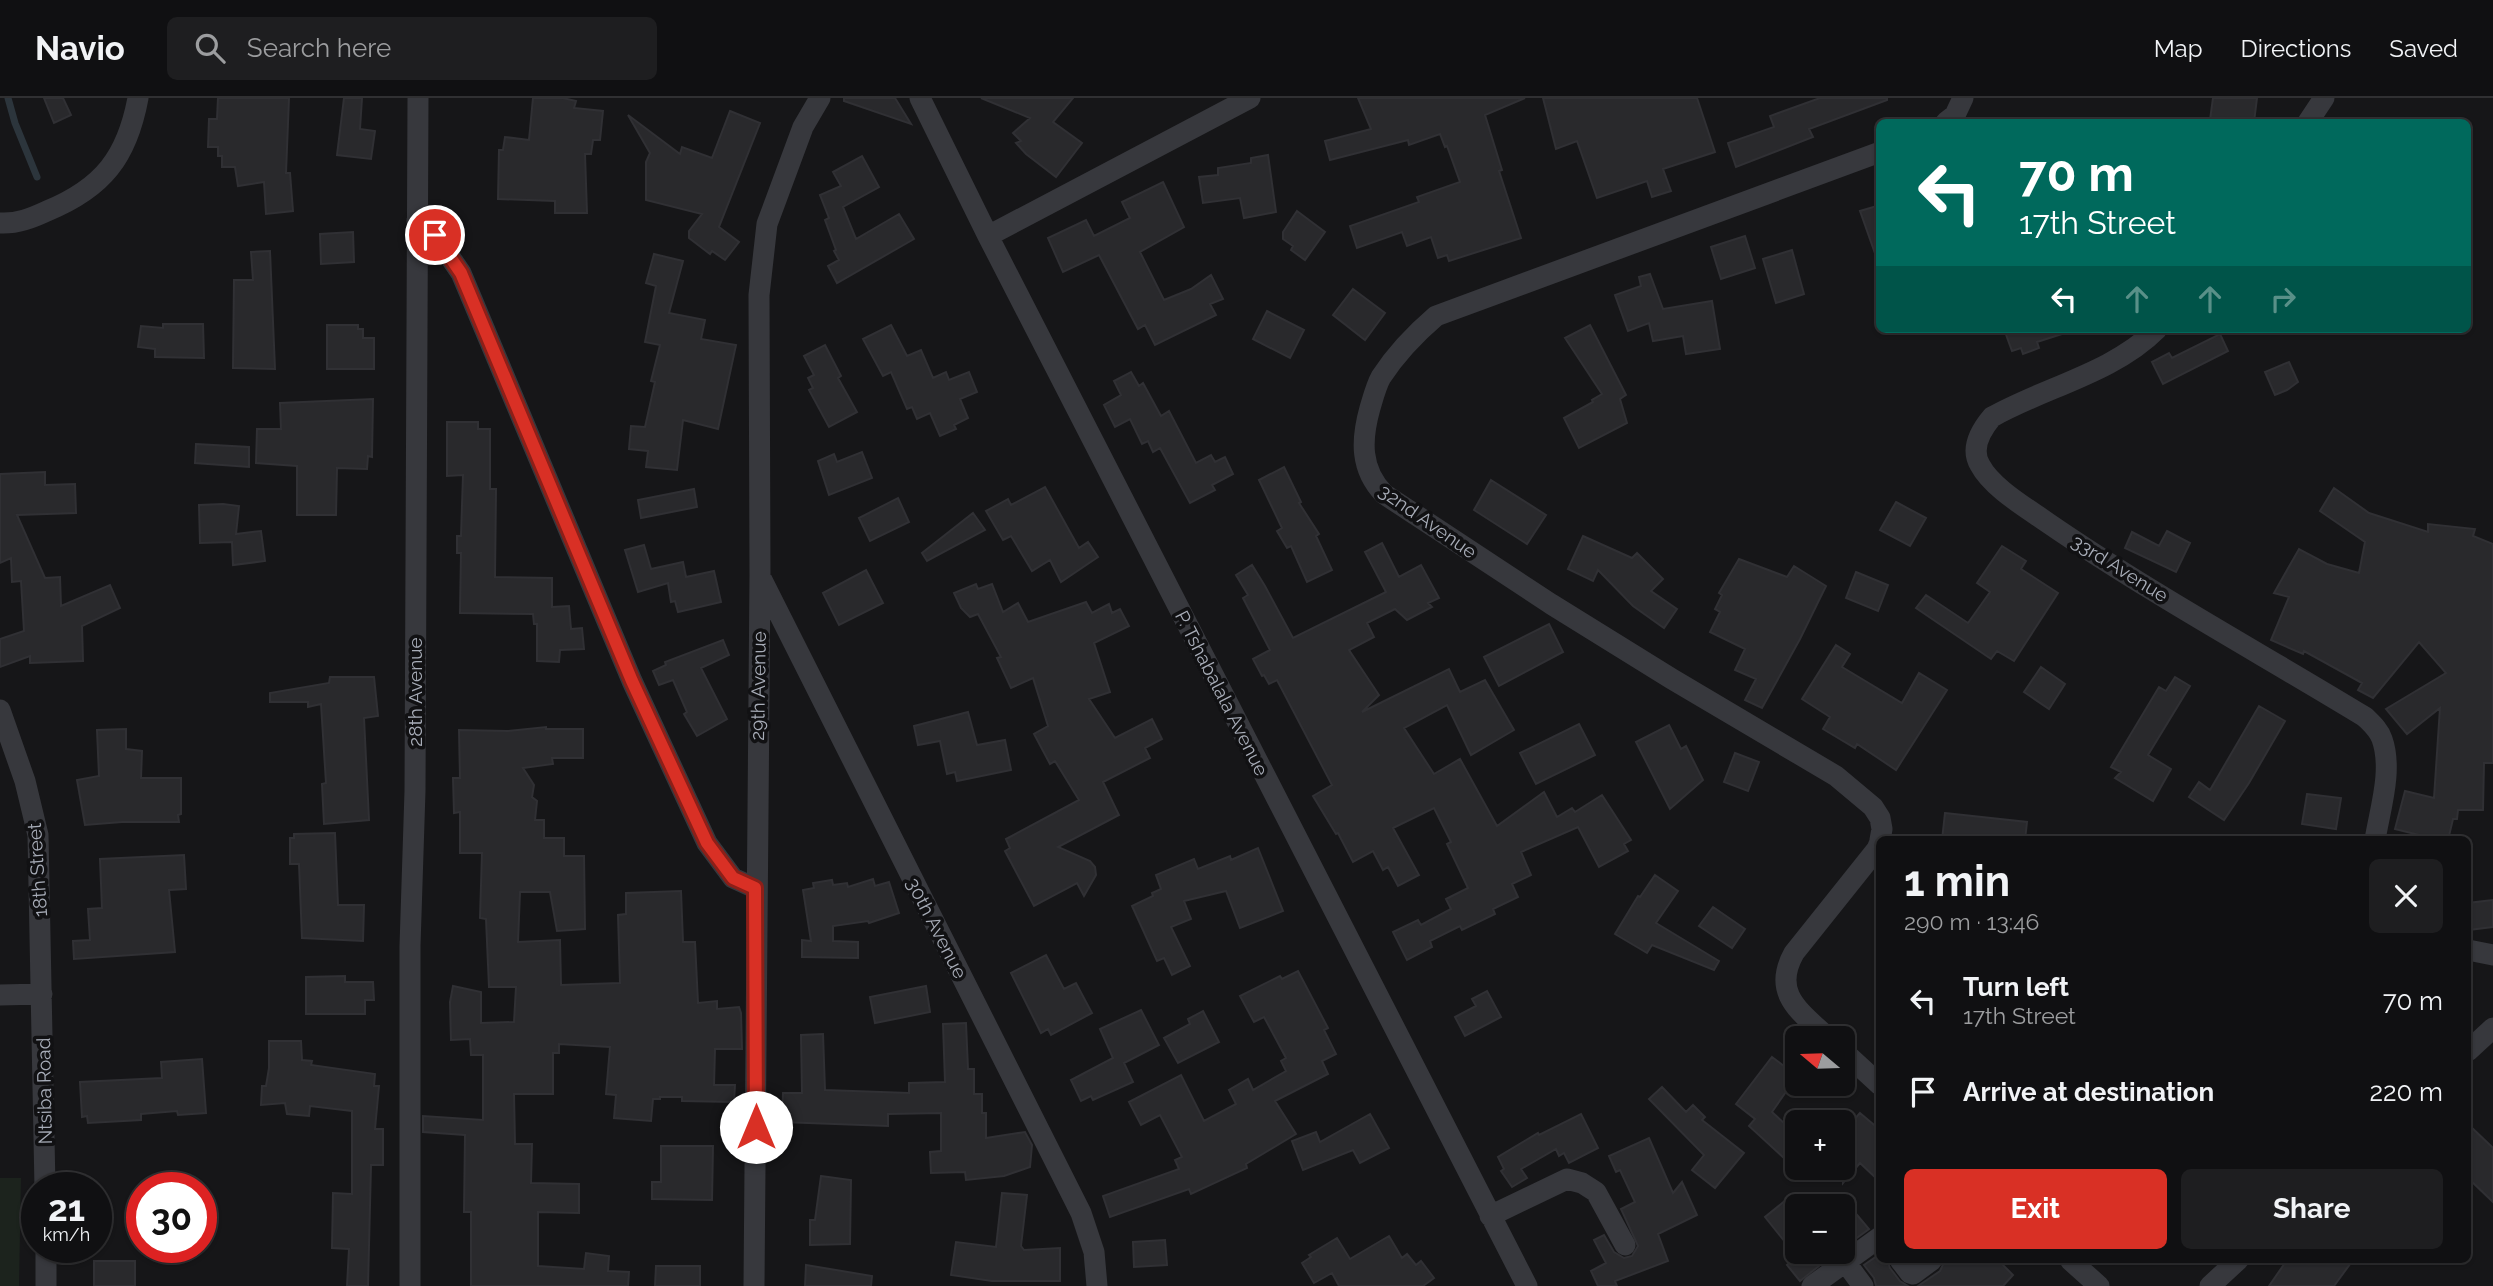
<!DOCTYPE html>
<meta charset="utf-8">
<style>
body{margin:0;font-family:Raleway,sans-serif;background:#1e1e20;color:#f1f3f6;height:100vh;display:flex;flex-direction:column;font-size:26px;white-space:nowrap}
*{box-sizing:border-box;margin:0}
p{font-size:23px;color:#9c9d9f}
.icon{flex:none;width:38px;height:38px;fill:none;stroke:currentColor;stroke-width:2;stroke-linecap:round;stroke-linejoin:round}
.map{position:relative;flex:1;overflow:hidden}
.side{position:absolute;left:1876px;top:738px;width:595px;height:427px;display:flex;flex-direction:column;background:#101012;border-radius:10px;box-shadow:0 2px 5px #0004,0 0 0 2px #303032}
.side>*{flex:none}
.hud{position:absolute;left:1876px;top:21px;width:595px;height:214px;border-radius:10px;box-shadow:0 2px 5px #0004,0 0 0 2px #303032;background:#00695c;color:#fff;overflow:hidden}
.needle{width:46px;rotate:289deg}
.fabs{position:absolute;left:1785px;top:928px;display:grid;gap:14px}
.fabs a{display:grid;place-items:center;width:70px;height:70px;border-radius:10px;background:#101012;box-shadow:0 2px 5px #0004,0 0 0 2px #303032;font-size:35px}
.speed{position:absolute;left:21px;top:1074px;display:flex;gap:14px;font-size:35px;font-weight:700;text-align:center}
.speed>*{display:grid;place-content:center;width:91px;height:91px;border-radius:50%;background:#101012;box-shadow:0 2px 5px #0004,0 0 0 2px #303032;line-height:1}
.speed small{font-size:18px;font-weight:400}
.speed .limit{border:10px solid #d22;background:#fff;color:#111}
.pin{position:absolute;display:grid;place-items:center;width:60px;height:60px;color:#fff;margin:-30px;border:4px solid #fff;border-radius:50%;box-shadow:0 2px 7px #0007}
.me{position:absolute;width:77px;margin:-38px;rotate:0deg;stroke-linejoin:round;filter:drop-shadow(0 0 5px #0008)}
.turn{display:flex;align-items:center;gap:24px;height:147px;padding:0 28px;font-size:32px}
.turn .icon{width:91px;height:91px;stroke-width:2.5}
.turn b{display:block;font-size:49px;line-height:60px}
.lanes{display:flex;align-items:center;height:66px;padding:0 28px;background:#0003;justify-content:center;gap:35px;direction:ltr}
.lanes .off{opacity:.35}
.round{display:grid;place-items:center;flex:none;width:74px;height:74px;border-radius:10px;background:#1e1e20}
.headline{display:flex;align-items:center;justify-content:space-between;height:119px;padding:0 28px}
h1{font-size:42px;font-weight:700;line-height:52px}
.primary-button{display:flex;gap:14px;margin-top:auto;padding:14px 28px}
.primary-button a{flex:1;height:80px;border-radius:10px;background:#d93025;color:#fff;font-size:28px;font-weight:700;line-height:80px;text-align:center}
.primary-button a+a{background:#1e1e20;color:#f1f3f6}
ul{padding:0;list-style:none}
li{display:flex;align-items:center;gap:21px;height:91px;padding:0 28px}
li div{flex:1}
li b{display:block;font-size:26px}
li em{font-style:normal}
header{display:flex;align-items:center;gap:42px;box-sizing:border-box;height:98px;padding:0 35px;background:#101012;border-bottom:2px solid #303032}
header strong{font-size:33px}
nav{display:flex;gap:38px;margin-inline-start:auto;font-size:24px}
.search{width:490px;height:63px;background:#1e1e20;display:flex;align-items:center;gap:18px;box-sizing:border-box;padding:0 24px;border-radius:10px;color:#9c9d9f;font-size:26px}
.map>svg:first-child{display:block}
.green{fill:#1c231d}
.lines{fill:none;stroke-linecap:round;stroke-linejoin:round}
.stream{stroke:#2c353c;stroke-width:7}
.building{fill:#29292c;stroke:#303034;stroke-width:2}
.minor{stroke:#37383d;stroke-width:21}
.route-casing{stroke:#8d1f18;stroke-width:18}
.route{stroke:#d93025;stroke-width:12}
.labels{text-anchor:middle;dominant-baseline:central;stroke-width:7;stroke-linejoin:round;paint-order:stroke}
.street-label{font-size:19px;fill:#a8adb8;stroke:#111113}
</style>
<header>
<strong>Navio</strong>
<div class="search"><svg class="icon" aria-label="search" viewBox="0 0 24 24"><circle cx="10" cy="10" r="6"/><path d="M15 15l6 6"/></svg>Search here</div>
<nav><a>Map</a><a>Directions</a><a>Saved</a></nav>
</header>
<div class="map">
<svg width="2493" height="1188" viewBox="0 0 2493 1188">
<rect width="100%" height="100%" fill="#161618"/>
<path class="green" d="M0 1080H21L19 1188H0Z"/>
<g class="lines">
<path class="stream" d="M8 0 15 25 37 79"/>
</g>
<path class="building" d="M44 0H63L71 17 54 25Z
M218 0H289L286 75H290L293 113 266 116 264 84 238 88 235 69H222V58H218V49H208L209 21H217Z
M344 0H362L360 31 375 33 371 61 337 57Z
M533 0H563L576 3 574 10 603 13 600 42H593L591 56H585L587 115H555V103L498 101 499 52H503L505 39 529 42Z
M844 0H895L911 26 844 3Z
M981 0H1073L1053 24 1082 45 1056 79 1026 56 1016 45 1021 43 1013 35 1030 20Z
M1358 0H1525L1485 17 1502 72 1499 73 1521 140 1449 163 1447 157 1438 160 1431 139 1407 148 1402 134 1357 150 1350 128 1419 104 1417 99 1460 84 1447 48 1445 49 1440 36 1409 47 1408 42 1330 62 1325 43 1371 31Z
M1543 0H1697L1715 54 1663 71 1671 93 1652 99 1647 83 1597 100 1577 43 1556 51Z
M1820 0H1887V2L1809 31 1813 39 1736 69 1728 45 1774 29 1770 18Z
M2213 0H2257L2254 24 2210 22Z
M730 13 760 25 719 129 739 144 725 162 712 153 710 156 689 140V133L702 116 646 102V64L650 55 628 17 680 56 682 49 712 60Z
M1268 57 1276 114 1244 120 1240 100 1203 105 1199 79 1218 77V70L1251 65V60Z
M862 58 879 89 843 109 856 141 899 116 914 141 837 185 828 168 839 162 834 153 836 152 825 122 829 120 820 97 841 88 833 74Z
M1163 84 1184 129 1140 154 1164 202 1191 191 1211 177 1223 201 1210 206 1216 217 1155 247 1145 227 1138 231 1099 157 1063 174 1048 140 1086 122 1094 138 1130 120 1122 104Z
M1880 107V160L1877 161 1860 113Z
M1297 113 1325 134 1305 162 1291 152 1293 148 1283 141V134Z
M353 134 354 164 321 166 320 136Z
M1745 138 1755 170 1721 181 1711 149Z
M1792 152 1804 196 1776 205 1763 161Z
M270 153 275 271 233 270 234 182H253L251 154Z
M654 156 683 163 669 215 705 222 701 241 736 247 718 331 683 322 677 372 646 369 648 353 629 351 631 328 645 329 655 284 651 283 660 247 645 244 656 188 646 185Z
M1650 176 1663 211 1712 203 1720 251 1686 256 1683 238 1653 243 1649 225 1628 233 1615 197 1641 188 1639 179Z
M1353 191 1385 215 1365 242 1333 217Z
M1267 213 1304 232 1290 260 1253 241Z
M163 226H203L204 260 155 259V251L138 249 141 228 163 230Z
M327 227H358V231H363V240H374V271H327Z
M891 227 907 258 921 252 933 280 946 274 949 282 969 274 977 294 960 301 968 320 954 327 956 331 940 338 930 315 917 321 912 309 907 311 891 274 883 278 863 241Z
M1590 227 1626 297 1620 301 1627 325 1579 350 1564 320 1593 304 1592 302 1602 296 1565 240Z
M2004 231H2067L2068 234 2037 244 2039 250 2023 256 2021 250 2012 253Z
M2220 236 2228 253 2163 286 2152 264 2169 255 2172 260Z
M825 247 841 278 838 280 857 314 829 329 809 292 813 290 808 280 814 277 804 258Z
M2289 264 2298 284 2287 292 2275 297 2265 274Z
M1131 274 1139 288 1143 285 1161 318 1169 313 1196 365 1211 357 1215 364 1225 359 1233 376 1212 387 1215 392 1190 405 1160 350 1153 354 1148 343 1142 346 1130 321 1115 329 1104 307 1121 297 1114 283Z
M373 301 372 359 368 358 367 371 337 370 336 417H297V368L256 365 257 331H281L280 305Z
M447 324H478V331H490V391H496L495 479 552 480V509L569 508 571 531 582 530 584 551 560 552 559 564 537 563V526H534L533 516 460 515 461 455H457V438H461L463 377 447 378Z
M196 346 249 349V369L195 365Z
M862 354 872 380 829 397 818 363 834 356 837 364Z
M1284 369 1301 404 1299 405 1319 436 1316 438 1332 472 1307 484 1291 448 1287 450 1277 433 1282 430 1259 382Z
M45 374V387L75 386 76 415 17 417 45 480 60 479 61 508 110 487 120 510 82 528 83 563 30 565V558L0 569V541L24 533 21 483 12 484 11 460 0 465V376Z
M1491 382 1546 417 1527 446 1474 412Z
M1045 389 1079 450 1088 444 1098 459 1061 484 1050 462 1032 473 1011 438 1003 442 986 413 1008 401 1011 407Z
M2334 390 2369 415 2428 434V426L2475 431 2473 438 2493 446V665H2484L2483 712H2458L2457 721H2453L2448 742H2439L2395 731 2405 693 2434 700 2440 610 2407 636 2386 611 2446 575 2419 544 2373 600 2358 592 2362 585 2304 553 2303 556 2271 542 2289 499 2274 495 2299 451 2327 466 2359 475 2365 444 2320 413Z
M694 391 697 409 641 420 638 402Z
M898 400 909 424 870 443 859 420Z
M1896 404 1926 420 1910 448 1880 432Z
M223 406 239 408 236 436 261 433 265 463 233 467 232 444 200 445 199 407Z
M973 415 985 432 927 463 922 455Z
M2167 433 2190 445 2176 474 2125 450 2132 434 2159 448Z
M1583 438 1632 460 1637 455 1663 481 1651 493 1677 511 1664 530 1633 508 1598 472 1593 483 1568 471Z
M1382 445 1399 479 1421 467 1439 500 1428 505 1432 509 1407 522 1395 511 1367 525 1374 539 1349 552 1379 597 1362 614 1449 571 1460 594 1485 582 1514 632 1471 657 1447 607 1404 630 1434 676 1460 661 1497 728 1544 694 1557 719 1572 710 1575 714 1602 697 1631 742 1624 746 1628 753 1599 769 1578 729 1521 754 1531 777 1512 786 1518 799 1493 811 1495 816 1462 832 1460 828 1430 843 1432 849 1407 862 1393 834 1418 822 1421 827 1451 811 1446 801 1468 790 1447 746 1451 744 1434 710 1393 730 1419 777 1398 788 1388 769 1383 772 1373 753 1353 764 1338 735 1336 736 1313 698 1332 687 1277 582 1269 586 1264 577 1262 578 1253 561 1270 552 1243 500 1248 497 1236 477 1252 467 1265 488 1293 540 1386 494 1365 454Z
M644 447 651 471 683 464 686 479 714 473 721 504 678 514 675 503 671 504 668 485 638 494 625 452Z
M2002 448 2026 463 2021 471 2058 495 2014 563 1997 553 1991 561 1916 510 1926 497 1968 525 1990 494 1977 485Z
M1739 461 1787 479 1794 468 1826 488 1800 541 1762 610 1745 602 1756 581 1735 572 1745 551 1710 534 1720 514 1715 511 1722 497 1719 495Z
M866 472 883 505 839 527 823 495Z
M1856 474 1888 487 1878 513 1846 500Z
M976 486 978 491 992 486 1003 514 1018 505 1028 524 1086 504 1092 515 1109 506 1112 515 1120 511 1129 528 1094 545 1110 594 1089 601 1115 640 1152 621 1162 641 1145 650 1150 660 1103 684 1119 717 1058 749 1090 763 1095 769 1096 777 1084 798 1077 785 1034 808 1005 753 1010 750 1006 741 1079 702 1055 663 1050 666 1034 636 1048 628 1033 580 1011 590 997 560 1001 559 978 516 970 519 961 510 954 495Z
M1549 526 1563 554 1499 588 1484 559Z
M723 542 729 557 701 570 727 621 697 638 684 616 687 614 673 582 659 587 653 573 666 567 665 564Z
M1836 547 1850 556 1842 569 1902 605 1919 575 1947 592 1896 672 1857 646 1855 650 1823 631 1830 619 1802 601Z
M2041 569 2065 586 2049 611 2024 594Z
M330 579H374L378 618 364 620 369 722 324 726 322 686 326 685 321 606 308 609V604H270V595L329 585Z
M2175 579 2190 588 2148 657 2171 671 2153 703 2115 680 2121 674 2111 669 2159 589 2166 593Z
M2259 608 2285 623 2249 685 2224 722 2189 699 2199 684 2210 692Z
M968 614 977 647 1005 642 1011 672 957 683 955 674 947 676 940 643 918 647 914 628Z
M1579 626 1595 657 1536 686 1520 655Z
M1669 627 1681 651 1686 648 1703 682 1670 711 1636 644Z
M546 629V631H583V660H552L553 666 523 670 534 687 532 699 537 703 535 722H544V740H564V758H584L585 831 557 833 550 794H520L518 844 560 842 561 887 620 885 618 817 626 816V795L681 793 683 844H695L698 905 717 903V911L739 909 741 915 742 951H715L714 987H735L734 1004 682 1003V999H660V1001H653L651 1023 614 1020 616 997 606 996 610 949 559 946V955H553V996H514L515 1046H532L531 1085 579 1086V1115L538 1114V1168L584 1171 586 1155 609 1158 608 1173 629 1174 628 1188H471V1114H464L465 1037 423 1034V1018L483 1022V957H471L470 941 451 942 450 904 453 888 481 894V925L514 924 516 889H489L486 821 480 820 482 755H460V714L454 715 453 680H460L459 632 508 633Z
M126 631V651L142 653 141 680H181V716L178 717 179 724H122L85 727 77 682 99 678 97 632Z
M1735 655 1759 664 1748 693 1724 684Z
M2307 696 2341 700 2336 731 2302 726Z
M1945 715 2027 724 2025 742H1942Z
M335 735 338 807H364L363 843 302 840 299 766H290V740H294V736Z
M1258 750 1283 813 1240 830 1226 793 1184 803 1191 821 1171 829 1190 868 1172 877 1164 860 1157 863 1132 808 1153 798 1152 795 1161 791 1156 777 1194 761 1198 771 1230 758 1231 762Z
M184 757 186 791 169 792 175 854 74 861 73 843 90 842 88 811 102 810 100 761Z
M1655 777 1678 793 1656 825 1719 863 1714 872 1652 847 1647 855 1615 836 1638 798 1640 799Z
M873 781 875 788 889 784 899 815 869 825 868 823 833 828V843L858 844V860L802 859V842L811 843 803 792 814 790 813 785 832 782 833 787 847 785 848 789Z
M2493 802V829L2468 832V805Z
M1713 809 1745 831 1732 850 1699 828Z
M1046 857 1064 891 1076 885 1092 915 1051 937 1048 931 1041 935 1011 875Z
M1298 873 1328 930 1324 932 1336 956 1322 963 1328 976 1275 1003 1296 1036 1246 1066 1247 1070 1191 1096 1189 1091 1110 1119 1103 1098 1179 1071 1175 1062 1182 1059 1160 1017 1141 1027 1129 1004 1181 977 1204 1023 1236 1006 1229 992 1248 981 1253 992 1286 973 1281 963 1286 960 1264 919 1254 924 1240 898 1280 878 1282 881Z
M345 878V884H373L374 902H365V916H306V879Z
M926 888 930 914 875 925 870 899Z
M1487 893 1501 919 1465 938 1455 919 1476 908 1472 901Z
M1141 912 1159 947 1124 965 1133 984 1093 1002 1091 998 1081 1003 1071 982 1113 960 1100 931Z
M1203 913 1219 944 1178 965 1164 940 1190 926 1188 921Z
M966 925 968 971H974V996H982V1015H986V1040L1025 1034 1032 1047 1030 1069 1004 1078 966 1082 965 1074 931 1075 930 1054 941 1053V1015L888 1016V1028L782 1024 783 995H802L801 937 823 936 825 992 909 995V985L945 984 943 926Z
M269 943H301L302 962 312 963 311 967 375 976 374 988H379L375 1031H383V1067H371L368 1188H347L349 1151 332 1150 333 1095 352 1096V1013L310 1008 309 1018 287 1016 285 1005 261 1007 262 988H266L269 970Z
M1772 959 1797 978 1772 1014 1797 1037V1072L1749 1028 1755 1021 1736 1006Z
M202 961 206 1015 178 1017 177 1013 141 1016V1022L88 1025 87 1018 82 1019 80 984 162 980 161 964Z
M1662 989 1686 1014 1693 1007 1705 1019 1702 1022 1744 1055 1715 1090 1692 1072 1704 1057 1649 1001Z
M1860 1015 1880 1032V1084L1860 1065 1843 1085V1034Z
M1370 1016 1389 1050 1360 1065 1353 1052 1303 1072 1292 1043 1316 1034 1320 1044Z
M1581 1016 1598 1050 1569 1065 1564 1055 1559 1058 1556 1051 1521 1071 1527 1080 1512 1089 1501 1073 1504 1071 1498 1059 1538 1035 1539 1037Z
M2468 1026 2493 1050V1104L2468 1080Z
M1649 1040 1673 1095 1682 1084 1697 1117 1658 1136 1668 1163 1615 1183 1617 1188H1598L1591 1173 1606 1165 1594 1142 1604 1137 1614 1154 1624 1160 1632 1158 1638 1148 1621 1111 1635 1104 1620 1072 1616 1074 1609 1058Z
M661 1048H713L712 1102 652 1101V1084H661Z
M821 1078 851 1082 850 1146 810 1147V1122H815Z
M1002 1095 1027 1097 1021 1148 1024 1152 1060 1150V1183H992L951 1177 956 1144 996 1149Z
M1786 1102 1797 1115V1159L1803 1153H1838L1800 1183 1787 1167 1797 1159 1765 1119Z
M1852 1111 1869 1131 1843 1150V1120Z
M1389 1138 1402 1160 1407 1156 1416 1167 1421 1163 1434 1180 1423 1188H1339L1332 1175 1314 1185 1302 1165 1311 1159 1309 1157 1337 1140 1350 1161Z
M1165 1142 1167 1167 1134 1169 1133 1144Z
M1880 1156V1162H1887L1890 1170 1900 1183 1908 1188H1876L1874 1180 1864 1167Z
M1945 1162H1998L2013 1177 2003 1188H1918L1940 1173Z
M2287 1162H2353L2334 1188H2269Z
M94 1163H135V1188H94Z
M806 1167 872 1178 871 1188H805Z
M656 1168H700V1188H655Z"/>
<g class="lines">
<path class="minor" d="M920 0 988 138 1527 1188
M1946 24 1955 17 1963 0
M2308 24 2324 0
M1880 54 1436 218C1415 236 1396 256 1381 279 1376 288 1373 300 1370 310 1361 342 1360 371 1384 396L1551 506 1672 581 1836 678 1873 709 1880 720 1882 731 1880 742
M417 123 435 137 461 175 632 583 707 745 733 780 755 790
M0 125C17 126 32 120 47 113 103 90 127 59 138 0
M988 138 1250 0
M2157 231C2113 275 2045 289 1992 319 1981 332 1970 350 1980 367 1992 390 2027 410 2048 425 2150 495 2260 555 2365 619 2372 626 2379 632 2382 641 2393 672 2380 711 2375 742
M762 482 1081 1115 1094 1154 1097 1188
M0 612 25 683 38 737 45 1090
M2468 852 2493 857
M0 897 42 896
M1828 940C1801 914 1771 896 1794 855L1877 751 1880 744
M1843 953 1880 987
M2468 953 2493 930
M1490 1118 1567 1081 1582 1085 1596 1094 1625 1147
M46 1150V1188
M1900 1162 1910 1175 1913 1176 1932 1162
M2070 1162 2099 1188
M1846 1165 1863 1188
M410 1188V848L415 693 418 0
M754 1188 760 477 759 197 767 126 803 29 820 0
M1812 1188 1880 1139
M2210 1188 2238 1162"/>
</g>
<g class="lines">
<defs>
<path id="route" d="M435 137 461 175 632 583 707 745 733 780 755 790 756 1029"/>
</defs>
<use href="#route" class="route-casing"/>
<use href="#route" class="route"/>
</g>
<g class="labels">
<g class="street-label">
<text transform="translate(1428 423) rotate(35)">32nd Avenue</text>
<text transform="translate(2120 470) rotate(32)">33rd Avenue</text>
<text transform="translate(758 588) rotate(-89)">29th Avenue</text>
<text transform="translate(415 594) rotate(-90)">28th Avenue</text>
<text transform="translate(1222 595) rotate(63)">P. Tshabalala Avenue</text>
<text transform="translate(37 772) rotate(-94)">18th Street</text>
<text transform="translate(937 830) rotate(63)">30th Avenue</text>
<text transform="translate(44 993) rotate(-91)">Ntsiba Road</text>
</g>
</g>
</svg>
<div class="fabs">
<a><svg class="needle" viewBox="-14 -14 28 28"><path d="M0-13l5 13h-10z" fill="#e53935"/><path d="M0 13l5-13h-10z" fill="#9c9d9f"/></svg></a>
<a>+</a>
<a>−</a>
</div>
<div class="speed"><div>21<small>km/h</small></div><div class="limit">30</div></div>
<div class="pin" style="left:435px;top:137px;background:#d93025"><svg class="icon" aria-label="arrive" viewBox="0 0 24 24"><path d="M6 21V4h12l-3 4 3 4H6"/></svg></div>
<svg class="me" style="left:756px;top:1029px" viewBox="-20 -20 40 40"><circle r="19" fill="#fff"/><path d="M0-13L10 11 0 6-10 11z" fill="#d93025"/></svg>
<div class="hud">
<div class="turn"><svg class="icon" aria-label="left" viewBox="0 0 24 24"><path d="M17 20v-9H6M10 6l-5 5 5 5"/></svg><div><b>70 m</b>17th Street</div></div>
<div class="lanes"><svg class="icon" aria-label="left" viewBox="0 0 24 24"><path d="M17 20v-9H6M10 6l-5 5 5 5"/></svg><svg class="icon off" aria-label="ahead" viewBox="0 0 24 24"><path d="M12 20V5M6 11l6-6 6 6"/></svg><svg class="icon off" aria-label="ahead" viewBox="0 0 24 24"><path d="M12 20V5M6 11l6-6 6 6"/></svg><svg class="icon off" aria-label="right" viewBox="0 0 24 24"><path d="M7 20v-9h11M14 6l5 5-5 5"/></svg></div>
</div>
<section class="side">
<div class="headline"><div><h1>1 min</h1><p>290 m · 13:46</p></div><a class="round"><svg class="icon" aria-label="close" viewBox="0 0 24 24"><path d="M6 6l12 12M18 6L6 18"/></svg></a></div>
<ul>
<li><svg class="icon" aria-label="left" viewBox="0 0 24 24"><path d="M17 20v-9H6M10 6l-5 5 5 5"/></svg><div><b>Turn left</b><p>17th Street</p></div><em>70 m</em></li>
<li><svg class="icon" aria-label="arrive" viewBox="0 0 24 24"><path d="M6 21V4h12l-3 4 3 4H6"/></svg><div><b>Arrive at destination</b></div><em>220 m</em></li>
</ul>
<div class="primary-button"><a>Exit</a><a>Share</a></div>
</section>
</div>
